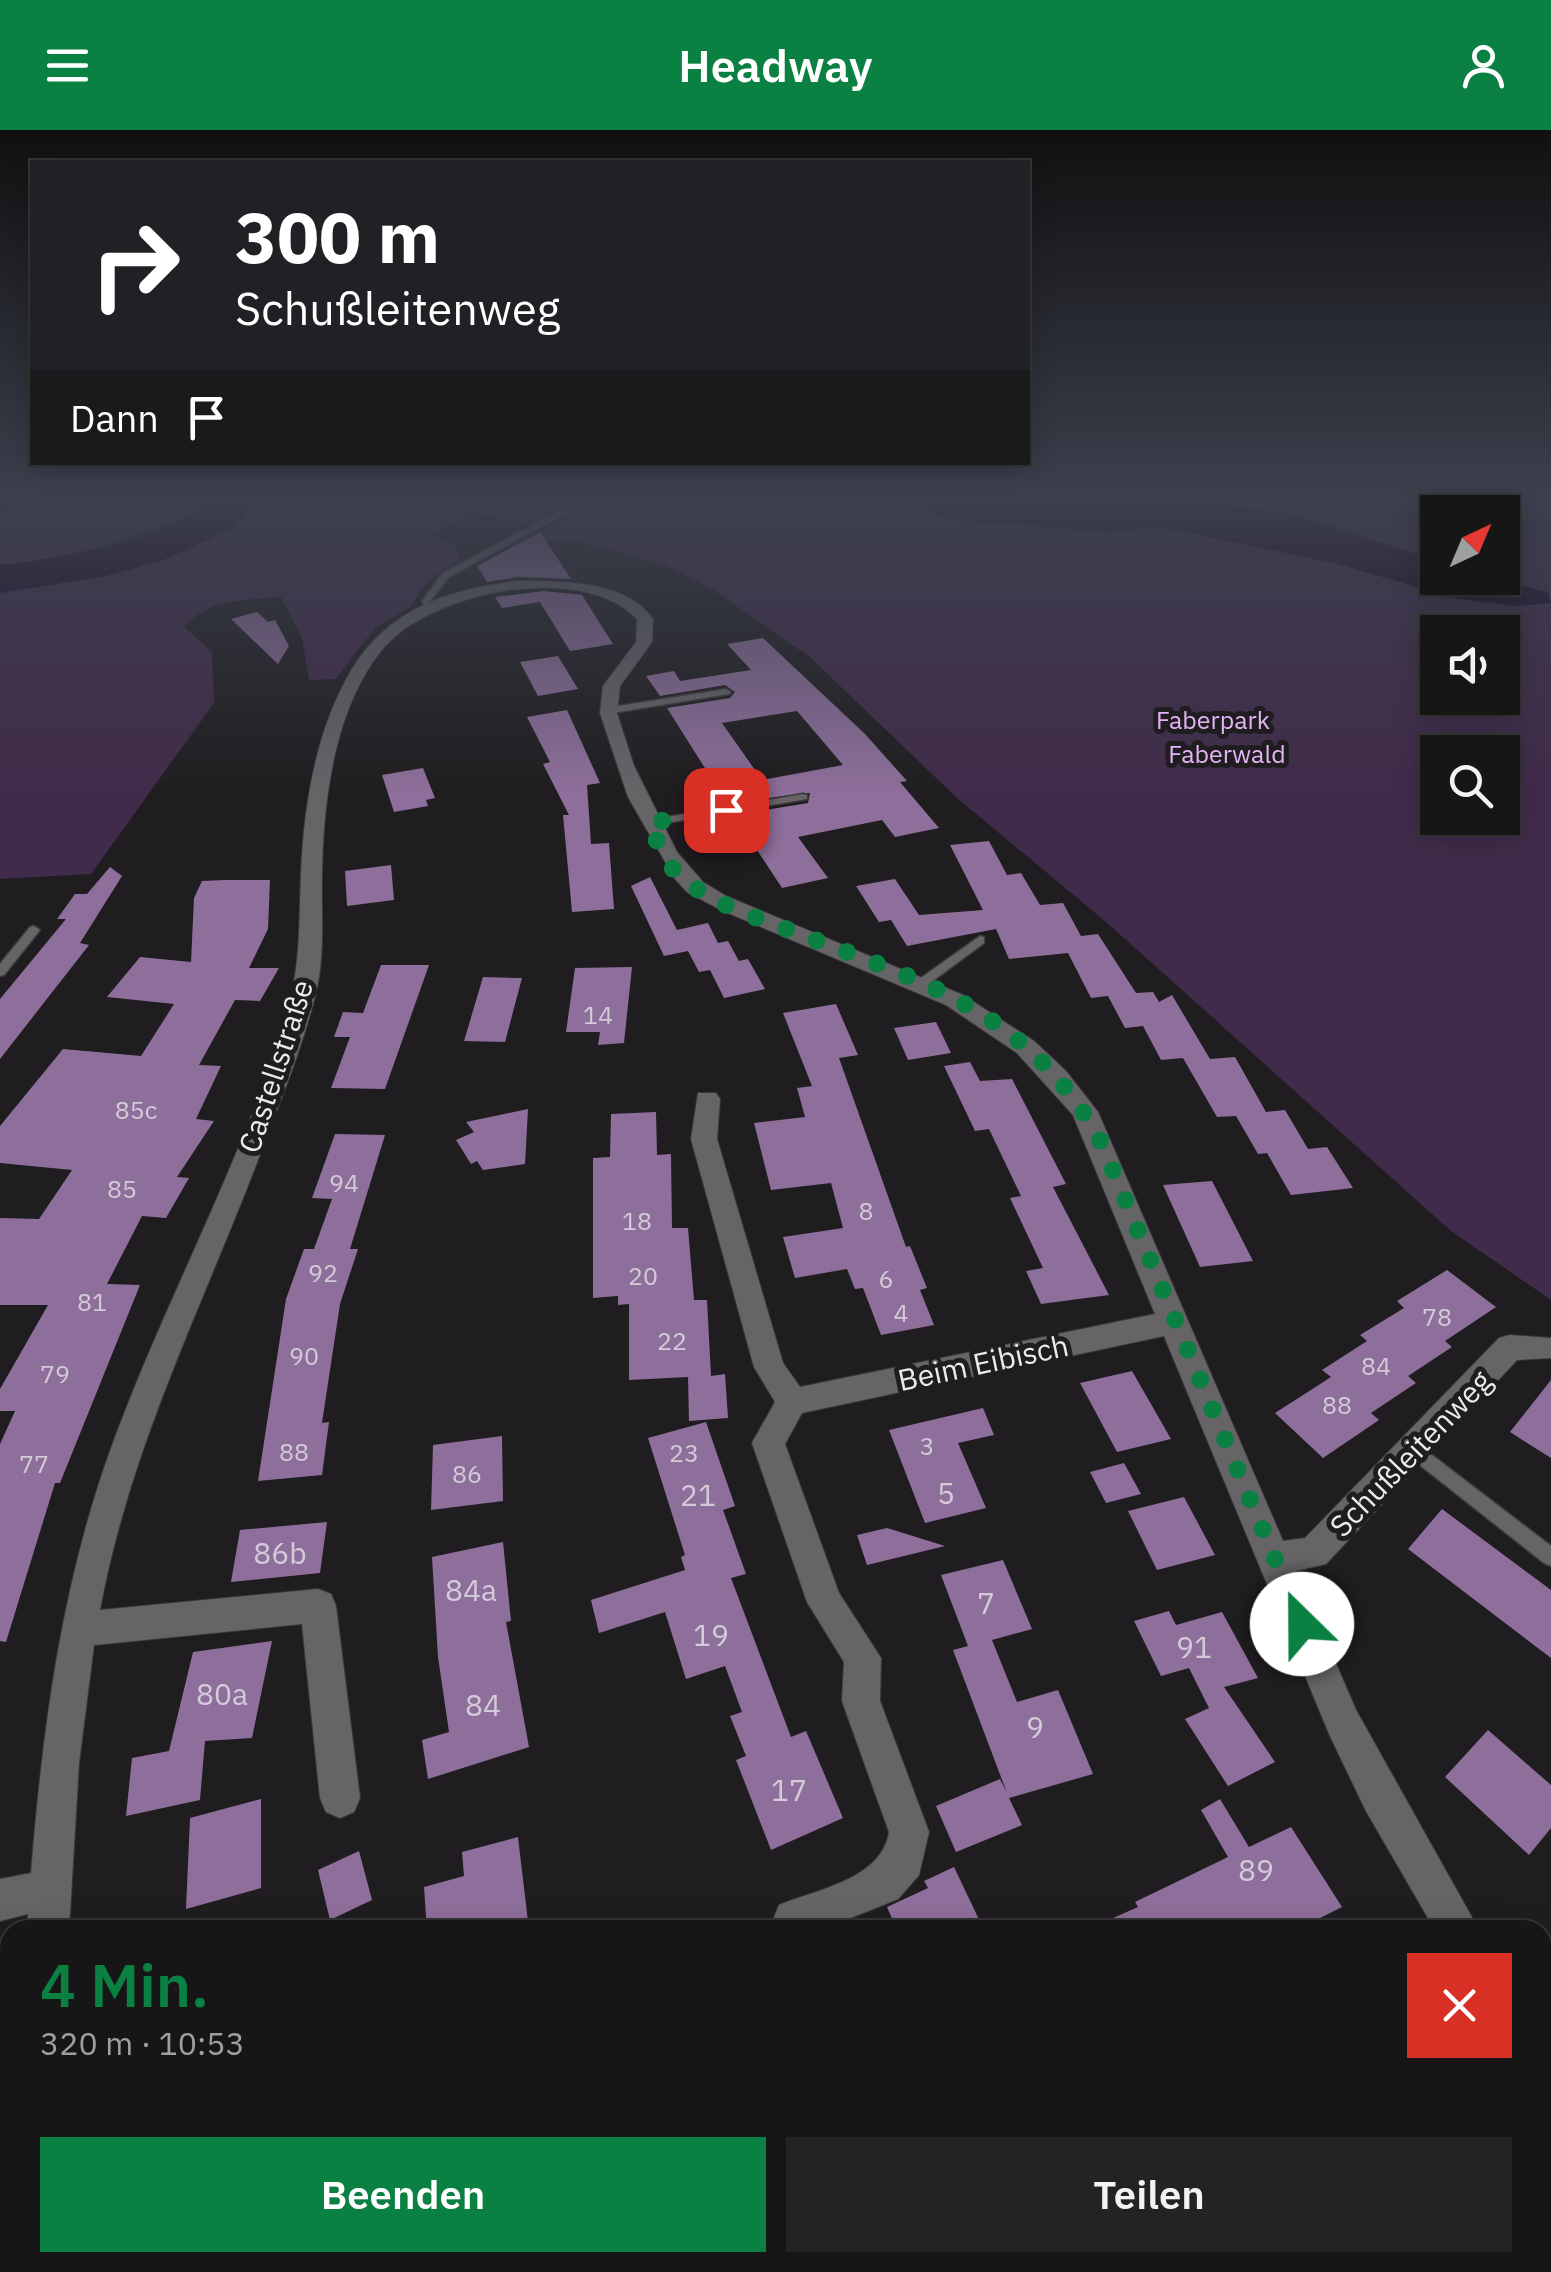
<!DOCTYPE html>
<html lang="de">
<meta charset="utf-8">
<style>
body{margin:0;font-family:"IBM Plex Sans",sans-serif;background:#242324;color:#f1f3f6;height:100vh;display:flex;flex-direction:column;font-size:38px;white-space:nowrap}
*{box-sizing:border-box;margin:0}
p{font-size:32px;color:#9e9fa1}
.icon{flex:none;width:55px;height:55px;fill:none;stroke:currentColor;stroke-width:2;stroke-linecap:round;stroke-linejoin:round}
.map{position:relative;flex:1;overflow:hidden}
.side{position:absolute;left:0px;top:1790px;width:1552px;height:352px;display:flex;flex-direction:column;background:#171617;border-radius:30px 30px 0 0;box-shadow:0 5px 25px #0003,0 0 0 2px #363536}
.side>*{flex:none}
.hud{position:absolute;left:30px;top:30px;width:1000px;height:305px;border-radius:0px;box-shadow:0 5px 25px #0003,0 0 0 2px #363536;background:#202124;color:#fff;overflow:hidden}
.needle{width:65px;rotate:44deg}
.fabs{position:absolute;left:1420px;top:365px;display:grid;gap:20px}
.fabs a{display:grid;place-items:center;width:100px;height:100px;border-radius:0px;background:#171617;box-shadow:0 5px 25px #0003,0 0 0 2px #363536;font-size:50px}
.pin{position:absolute;display:grid;place-items:center;width:85px;height:85px;color:#fff;margin:-42px;border-radius:20px;box-shadow:0 5px 15px #0006}
.me{position:absolute;width:110px;margin:-55px;rotate:337deg;stroke-linejoin:round;filter:drop-shadow(0 0 8px #0008)}
.turn{display:flex;align-items:center;gap:35px;height:210px;padding:0 40px;font-size:45px}
.turn .icon{width:130px;height:130px;stroke-width:2.5}
.turn b{display:block;font-size:70px;line-height:85px}
.then{display:flex;align-items:center;height:95px;padding:0 40px;background:#0003;gap:20px;font-size:38px}
.round{display:grid;place-items:center;flex:none;width:105px;height:105px;border-radius:0px;background:#242324}
.overview{display:flex;align-items:center;justify-content:space-between;height:170px;padding:0 40px}
h1{font-size:60px;font-weight:600;line-height:75px;color:#0b8043}
.button{display:flex;gap:20px;margin-top:auto;padding:20px 40px}
.button a{flex:1;height:115px;border-radius:0px;background:#0b8043;color:#fff;font-size:40px;font-weight:600;line-height:115px;text-align:center}
.button a+a{background:#242324;color:#f1f3f6}
header{display:flex;justify-content:space-between;align-items:center;height:130px;padding:0 40px;background:#0b8043;color:#fff;font-size:45px;font-weight:600}
.map>svg:first-child{display:block}
.green{fill:#412b4a;fill-rule:evenodd}
.water{fill:#180021}
.building{fill:#8e6f9b;fill-rule:evenodd}
.lines{fill:none;stroke-linecap:round;stroke-linejoin:round}
.service-casing{stroke:#3b393b;stroke-width:3}
.minor-casing{stroke:#3b393b;stroke-width:2}
.service{fill:#666467;fill-rule:evenodd}
.minor{fill:#666467;fill-rule:evenodd}
.route{stroke:#0b8043;stroke-width:18;stroke-dasharray:0 32.4}
.labels{text-anchor:middle;dominant-baseline:central;stroke-width:10;stroke-linejoin:round;paint-order:stroke}
.far-park-label{font-size:25px;fill:#e3b3f6;stroke:#1f1d1f}
.number-label{font-size:25px;fill:#d4cbd8}
.street-label{font-size:30px;fill:#ebeaec;stroke:#1f1d1f}
.near-number-label{font-size:30px;fill:#d4cbd8}
</style>
<header><svg class="icon" aria-label="menu" viewBox="0 0 24 24"><path d="M4 6h16M4 12h16M4 18h16"/></svg>Headway<svg class="icon" aria-label="person" viewBox="0 0 24 24"><circle cx="12" cy="8" r="4"/><path d="M4 21q1-7 8-7t8 7"/></svg></header>
<div class="map">
<svg width="1551" height="2142" viewBox="0 0 1551 2142">
<rect width="100%" height="100%" fill="#1f1d1f"/>
<path class="green" d="M6 364H203L193 383C131 410 68 429 0 435V386L11 382Z
M263 364H591L539 396 471 382 429 404 454 416 460 429 428 451 410 477 375 498 336 549 309 550 302 508 281 467C245 470 209 468 184 497L212 522 214 573 91 744 0 749V463L105 446 161 431 232 399Z
M603 364H1551V1170L1451 1101 1106 792 957 668 810 527 712 459 666 435 579 412 529 409ZM1438 382H1502V448H1438ZM1438 502H1502V568H1438ZM1438 622H1502V688H1438Z"/>
<path class="water" d="M203 364H263L232 399 161 431 105 446 0 463V435C48 430 153 413 191 384 196 380 200 370 203 364Z
M900 364H1152L1287 383 1437 430 1438 448H1487L1548 462 1551 473 1517 476 1458 469 1334 433 1159 397 1109 402 948 389 906 373Z"/>
<path class="building" d="M540 402 571 449 518 447 487 452 477 436Z
M544 461 582 465 613 514 570 521 540 472 502 478 495 467Z
M257 482 268 492 275 490 289 516 278 534 231 489Z
M763 508 865 604 907 651 900 652 939 698 895 707 882 690 798 707 828 748 782 758 734 685 808 673 810 663 727 673 667 578 730 568 735 562 725 555 660 566 646 546 674 541 680 551 751 540 727 514ZM797 581 843 635 762 650 722 593Z
M558 526 578 559 538 566 520 532Z
M567 580 600 653 587 655 591 714 609 713 614 779 572 782 563 685H569L543 634 550 632 527 587Z
M423 638 435 668 426 670 428 676 394 682 382 645Z
M989 711 1007 745 1021 743 1040 775 1063 773 1081 806 1098 804 1136 863 1153 862 1159 872 1172 865 1210 929 1235 927 1266 982 1285 980 1308 1019 1327 1017 1353 1058 1291 1065 1267 1023 1258 1024 1236 986 1217 987 1183 928 1161 930 1143 896 1125 898 1108 866 1091 868 1068 823 1009 829 996 799 907 816 891 790 879 792 856 756 895 749 919 785 983 780 950 715Z
M391 735 394 770 347 776 345 741Z
M110 737 122 746 80 813 89 815 0 929V869L66 789H57L75 764H87Z
M650 747 677 800 708 793 718 813 728 811 739 831 748 829 765 859 724 868 710 840 699 842 688 821 664 826 631 756Z
M225 750H270L268 799 249 838H279L260 871 235 870 199 935 221 936 196 989 214 991 177 1047 189 1048 166 1088 142 1086 107 1154 140 1155 60 1353H55L6 1512 0 1511V1314L15 1281H0V1259L48 1175H0V1088L39 1089 72 1040 0 1033V996L63 919 141 926 174 874 107 867 140 827 191 832 194 768 202 751Z
M381 835H429L385 959 331 958 350 907H334L343 882 363 883Z
M632 837 624 913 598 915 600 902H566L575 838Z
M483 847 522 848 505 912 464 911Z
M836 874 858 925 839 928 906 1117 910 1116 927 1158 920 1160 934 1195 881 1205 863 1158 855 1159 847 1139 795 1148 783 1107 843 1098 831 1053 771 1060 754 993 805 987 797 958 812 956 783 883Z
M936 892 951 923 908 930 894 898Z
M970 932 980 951 1012 949 1066 1054 1053 1057 1109 1165 1041 1174 1026 1141 1043 1138 1010 1068 1021 1066 989 999 975 1001 944 936Z
M528 979 525 1034 483 1040 477 1031 471 1034 456 1010 474 1002 466 992Z
M656 982 657 1025 671 1024 672 1098H688L694 1170H707L711 1246 725 1244 728 1288 689 1291 688 1247 629 1250V1174L618 1175V1166L593 1168V1028L610 1027 611 984Z
M335 1004 385 1005 350 1119H358L340 1174 322 1293 329 1292 322 1345 258 1351 286 1169 304 1119H314L332 1069 312 1068Z
M1212 1051 1230 1086 1253 1131 1200 1137 1163 1055Z
M1447 1140 1496 1177 1445 1211 1452 1217 1408 1246 1416 1253 1371 1283 1379 1290 1323 1328 1275 1283 1331 1247 1322 1240 1367 1211 1360 1205 1404 1178 1397 1171Z
M1132 1241 1171 1309 1117 1322 1080 1253Z
M1551 1250V1328L1510 1302Z
M983 1278 994 1305 958 1313 986 1378 925 1393 889 1300Z
M706 1292 735 1376 723 1380 746 1444 731 1448 791 1607 806 1601 843 1688 771 1720 736 1630 746 1626 730 1586 742 1582 725 1536 686 1549 665 1482 599 1503 591 1470 685 1440 681 1427 685 1425 648 1308Z
M502 1306 503 1371 431 1380 433 1315Z
M1124 1333 1141 1364 1106 1373 1090 1342Z
M1184 1367 1215 1425 1157 1440 1128 1381Z
M1442 1379 1551 1460V1528L1408 1419Z
M327 1392 320 1443 231 1452 240 1400Z
M887 1398 945 1416 867 1435 857 1405Z
M503 1412 511 1491 506 1492 529 1617 428 1649 422 1610 449 1602 438 1527 432 1427Z
M1003 1430 1032 1499 992 1510 1017 1572 1058 1560 1093 1644 1009 1668 1022 1695 956 1722 936 1676 1000 1649 1007 1663 953 1520 968 1516 941 1445Z
M1169 1481 1176 1495 1222 1482 1258 1548 1224 1557 1275 1632 1228 1656 1185 1589 1209 1578 1189 1538 1161 1546 1134 1491Z
M272 1511 252 1608 205 1611 200 1670 126 1686 132 1628 169 1621 193 1522Z
M1488 1600 1551 1655V1698L1529 1725 1445 1647Z
M261 1669V1758L186 1779 190 1688Z
M1220 1669 1249 1717 1291 1697 1342 1777 1296 1800H1086L1138 1777 1135 1772 1228 1727 1201 1680Z
M518 1707 529 1800H427L424 1757 464 1746 462 1722Z
M359 1721 372 1770 330 1790 318 1740Z
M954 1737 984 1800H897L887 1777 928 1758 924 1751Z"/>
<g class="lines">
<defs>
<path id="service" d="M591 364H601L449 447 430 471 434 478 427 480 422 471 443 443Z
M726 559 731 562 729 564 606 584 601 581 606 578Z
M803 664 807 665V669L649 696 644 693 649 690Z
M34 796 40 800 4 845 0 846V834L30 797Z
M980 806 984 807V813L926 856H918V850Z
M1413 1312 1419 1315 1551 1416V1436L1544 1433 1407 1325 1404 1320 1407 1315Z
M944 2132H985L980 2142H940Z"/>
<path id="minor" d="M518 451C560 451 626 450 653 489L652 512 620 556 617 583 634 636 677 722 703 752 726 766 963 865 1034 911 1066 941 1098 982 1283 1411 1305 1408 1499 1208 1510 1205 1551 1208V1228L1517 1230 1326 1434 1296 1441 1356 1580 1479 1800H1435L1366 1681 1330 1606 1164 1206 802 1283 785 1314 839 1463 881 1528 880 1571 929 1702 919 1745 898 1769 821 1800H777L773 1790 779 1775C818 1759 882 1749 889 1702L842 1571 844 1532 807 1472 752 1313 775 1272 754 1237 691 1009 698 963H716L720 969 717 1009 783 1233 800 1257 1155 1184 1073 985 1017 923 946 875 723 781 687 762 675 749 628 667 600 583 603 556 636 512 637 489C581 430 427 462 381 521 334 580 323 672 322 745 321 782 325 821 317 858 305 910 285 959 266 1009 208 1165 130 1314 100 1480L318 1459 331 1464 336 1476 360 1668 354 1682 340 1688 326 1682 320 1668 302 1494 94 1515 79 1633 69 1800H27L28 1784 0 1791V1749L31 1743C43 1597 61 1458 110 1321 164 1171 244 1031 288 878 301 833 299 789 301 743 304 674 316 599 352 539 389 478 450 459 518 451Z
M1542 1903 1551 1906V1959L1542 1956Z
M10 2115V2132H51V2142H3Z"/>
</defs>
<use href="#service" class="service-casing"/>
<use href="#minor" class="minor-casing"/>
<use href="#service" class="service"/>
<use href="#minor" class="minor"/>
</g>
<linearGradient id="sky" x2="0" y2="1"><stop stop-color="#111011"/><stop offset="0.55" stop-color="#3c404d"/><stop offset="1" stop-color="#3c404d" stop-opacity="0"/></linearGradient>
<rect width="1551" height="664" fill="url(#sky)"/>
<g class="lines">
<path class="route" d="M726 680 649 693C656 708 663 728 674 740 704 771 750 785 789 800 921 851 1031 881 1102 1014L1302 1494"/>
</g>
<g class="labels">
<g class="far-park-label">
<text x="1213" y="589">Faberpark</text>
<text x="1227" y="623">Faberwald</text>
</g>
<g class="number-label">
<text x="598" y="884">14</text>
<text x="136" y="979">85c</text>
<text x="344" y="1052">94</text>
<text x="122" y="1058">85</text>
<text x="866" y="1080">8</text>
<text x="637" y="1090">18</text>
<text x="323" y="1142">92</text>
<text x="643" y="1145">20</text>
<text x="886" y="1148">6</text>
<text x="92" y="1171">81</text>
<text x="901" y="1182">4</text>
<text x="1437" y="1186">78</text>
<text x="672" y="1210">22</text>
<text x="304" y="1225">90</text>
<text x="1376" y="1235">84</text>
<text x="55" y="1243">79</text>
<text x="1337" y="1274">88</text>
<text x="927" y="1315">3</text>
<text x="294" y="1321">88</text>
<text x="684" y="1322">23</text>
<text x="34" y="1333">77</text>
<text x="467" y="1343">86</text>
</g>
<g class="street-label">
<text transform="translate(275 936) rotate(-72)">Castellstraße</text>
<text transform="translate(983 1232) rotate(-12)">Beim Eibisch</text>
<text transform="translate(1410 1323) rotate(-46)">Schußleitenweg</text>
</g>
<g class="near-number-label">
<text x="946" y="1362">5</text>
<text x="698" y="1364">21</text>
<text x="280" y="1422">86b</text>
<text x="471" y="1459">84a</text>
<text x="986" y="1472">7</text>
<text x="711" y="1504">19</text>
<text x="1194" y="1516">91</text>
<text x="222" y="1563">80a</text>
<text x="483" y="1574">84</text>
<text x="1035" y="1596">9</text>
<text x="789" y="1659">17</text>
<text x="1256" y="1739">89</text>
</g>
</g>
</svg>
<div class="fabs">
<a><svg class="needle" viewBox="-14 -14 28 28"><path d="M0-13l5 13h-10z" fill="#e53935"/><path d="M0 13l5-13h-10z" fill="#9e9fa1"/></svg></a>
<a><svg class="icon" aria-label="sound" viewBox="0 0 24 24"><path d="M4 9h4l5-4v14l-5-4H4zM17 9q2 3 0 6"/></svg></a>
<a><svg class="icon" aria-label="search" viewBox="0 0 24 24"><circle cx="10" cy="10" r="6"/><path d="M15 15l6 6"/></svg></a>
</div>
<div class="pin" style="left:726px;top:680px;background:#d93025"><svg class="icon" aria-label="arrive" viewBox="0 0 24 24"><path d="M6 21V4h12l-3 4 3 4H6"/></svg></div>
<svg class="me" style="left:1302px;top:1494px" viewBox="-20 -20 40 40"><circle r="19" fill="#fff"/><path d="M0-13L10 11 0 6-10 11z" fill="#0b8043"/></svg>
<div class="hud">
<div class="turn"><svg class="icon" aria-label="right" viewBox="0 0 24 24"><path d="M7 20v-9h11M14 6l5 5-5 5"/></svg><div><b>300 m</b>Schußleitenweg</div></div>
<div class="then">Dann<svg class="icon" aria-label="arrive" viewBox="0 0 24 24"><path d="M6 21V4h12l-3 4 3 4H6"/></svg></div>
</div>
<section class="side">
<div class="overview"><div><h1>4 Min.</h1><p>320 m · 10:53</p></div><a class="round" style="background:#d93025;color:#fff"><svg class="icon" aria-label="close" viewBox="0 0 24 24"><path d="M6 6l12 12M18 6L6 18"/></svg></a></div>
<div class="button"><a>Beenden</a><a>Teilen</a></div>
</section>
</div>
